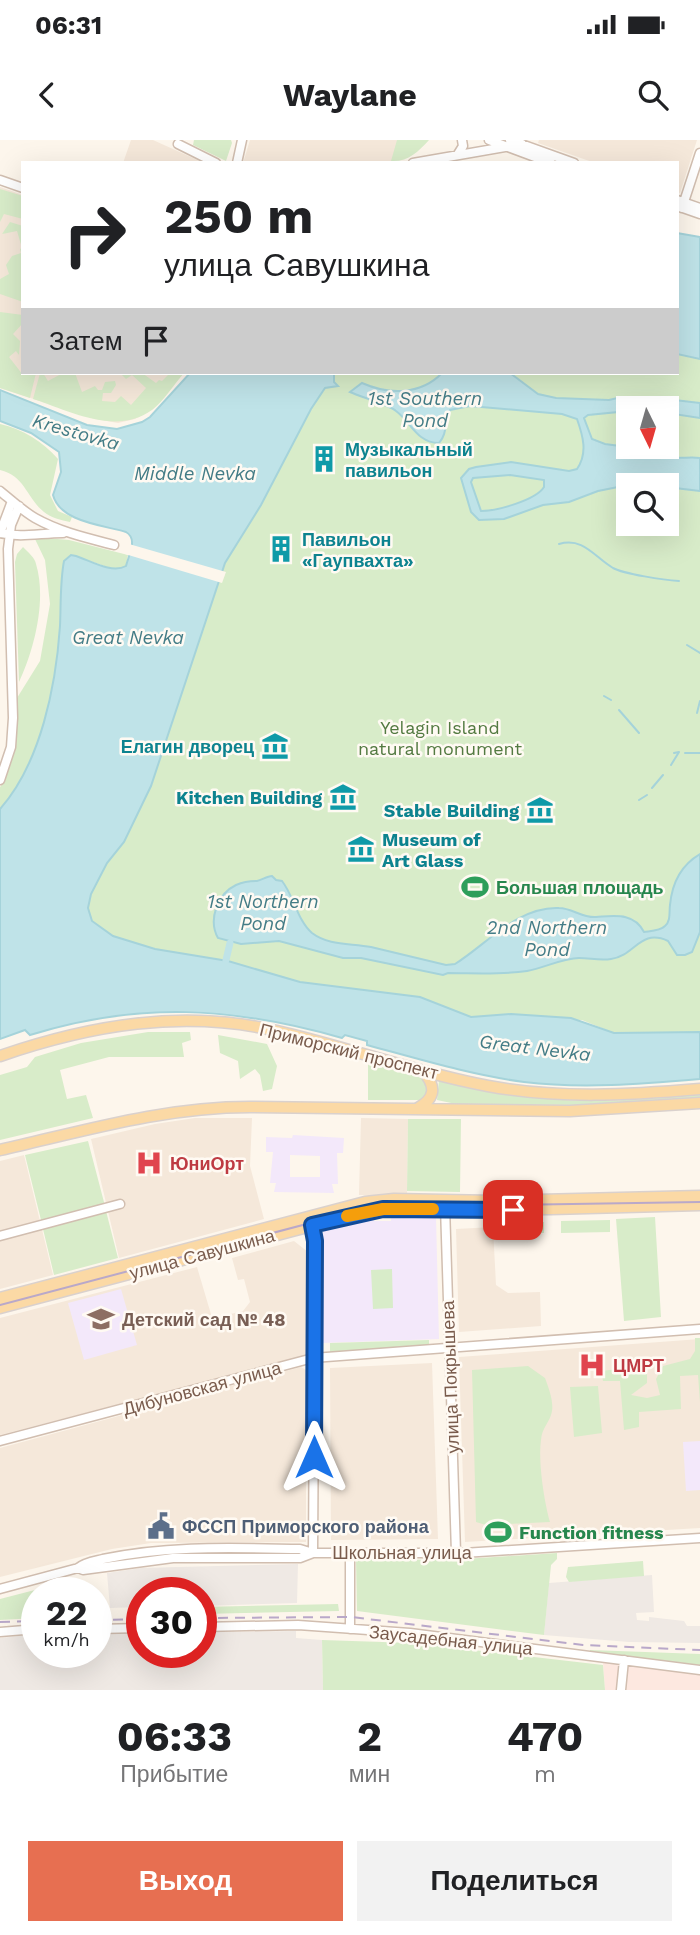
<!DOCTYPE html>
<html lang="ru">
<meta charset="utf-8">
<style>
body{margin:0;font-family:"Work Sans",sans-serif;background:#f2f2f2;color:#202124;height:100vh;display:flex;flex-direction:column;font-size:26px;white-space:nowrap}
*{box-sizing:border-box;margin:0}
p{font-size:23px;color:#757577}
.icon{flex:none;width:38px;height:38px;fill:none;stroke:currentColor;stroke-width:2;stroke-linecap:round;stroke-linejoin:round}
.map{position:relative;height:1550px;overflow:hidden}
.drawer{display:flex;flex-direction:column;background:#fff;flex:1}
.drawer>*{flex:none}
.hud{position:absolute;left:21px;top:21px;width:658px;height:214px;border-radius:0px;box-shadow:0 7px 28px #0002;background:#fff;color:#202124;overflow:hidden}
.needle{width:46px;rotate:175deg}
.buttons{position:absolute;left:616px;top:256px;display:grid;gap:14px}
.buttons a{display:grid;place-items:center;width:63px;height:63px;border-radius:0px;background:#fff;box-shadow:0 7px 28px #0002;font-size:35px}
.speed{position:absolute;left:21px;top:1437px;display:flex;gap:14px;font-size:35px;font-weight:700;text-align:center}
.speed>*{display:grid;place-content:center;width:91px;height:91px;border-radius:50%;background:#fff;box-shadow:0 7px 28px #0002;line-height:1}
.speed small{font-size:18px;font-weight:400}
.speed .limit{border:10px solid #d22;background:#fff;color:#111}
.pin{position:absolute;display:grid;place-items:center;width:60px;height:60px;color:#fff;margin:-30px;border-radius:14px;box-shadow:0 4px 10px #0006}
.me{position:absolute;width:77px;margin:-38px;rotate:0deg;stroke-linejoin:round;filter:drop-shadow(0 0 5px #0008)}
.turn{display:flex;align-items:center;gap:24px;height:147px;padding:0 28px;font-size:32px}
.turn .icon{width:91px;height:91px;stroke-width:2.5}
.turn b{display:block;font-size:49px;line-height:60px}
.then{display:flex;align-items:center;height:66px;padding:0 28px;background:#0003;gap:14px;font-size:26px}
.eta{display:flex;justify-content:space-evenly;align-items:center;height:119px;text-align:center}
.eta b{font-size:42px;font-weight:700;line-height:49px}
.primary-button{display:flex;gap:14px;margin-top:auto;padding:14px 28px}
.primary-button a{flex:1;height:80px;border-radius:0px;background:#e76f51;color:#fff;font-size:28px;font-weight:700;line-height:80px;text-align:center}
.primary-button a+a{background:#f2f2f2;color:#202124}
.status{display:flex;justify-content:space-between;align-items:center;height:49px;padding:0 35px;background:#fff;direction:ltr}
.status svg{height:19px;fill:currentColor}
header{display:flex;justify-content:space-between;align-items:center;height:91px;padding:0 28px;background:#fff;font-size:32px;font-weight:700}
.map>svg:first-child{display:block}
.residential{fill:#f5e8da}
.commercial{fill:#fde8e0}
.industrial{fill:#efe9e4}
.education{fill:#f3e8fa;fill-rule:evenodd}
.green{fill:#d8ecc9;fill-rule:evenodd}
.water{fill:#bfe3e8;stroke:#a5d3da;stroke-width:2;fill-rule:evenodd}
.pier{fill:#fdf6ec}
.lines{fill:none;stroke-linecap:round;stroke-linejoin:round}
.stream{stroke:#a5d3da;stroke-width:2}
.canal{stroke:#bfe3e8;stroke-width:7}
.minor-casing{stroke:#d1beb0;stroke-width:11}
.major-casing{stroke:#dad1cd;stroke-width:13}
.minor{stroke:#fff;stroke-width:8}
.major{stroke:#fbd9a5;stroke-width:10}
.tram{stroke:#b9a8c9;stroke-width:2}
.rail{stroke:#b9a8c9;stroke-width:2;stroke-dasharray:10 7;stroke-linecap:butt}
.route-casing{stroke:#114b97;stroke-width:18}
.route{stroke:#1a73e8;stroke-width:12}
.slow{stroke:#f59e0b;stroke-width:12}
.labels{text-anchor:middle;dominant-baseline:central;stroke-width:5;stroke-linejoin:round;paint-order:stroke}
.culture-label{font-size:18px;font-weight:bold;fill:#0d838f;stroke:#fffaf3;text-anchor:start}
.park-label{font-size:18px;fill:#537a41;stroke:#fffaf3}
.leisure-label{font-size:18px;font-weight:bold;fill:#27864d;stroke:#fffaf3;text-anchor:start}
.street-label{font-size:18px;fill:#7a5c4d;stroke:#fffaf3}
.health-label{font-size:18px;font-weight:bold;fill:#be3a42;stroke:#fffaf3;text-anchor:start}
.education-label{font-size:18px;font-weight:bold;fill:#785e54;stroke:#fffaf3;text-anchor:start}
.service-label{font-size:18px;font-weight:bold;fill:#4e5e75;stroke:#fffaf3;text-anchor:start}
.water-label{font-size:19px;font-style:italic;fill:#437c86;stroke:#fffaf3}
</style>
<div class="status"><b>06:31</b><svg viewBox="0 0 49 12"><path d="M0 12V9h3v3zM5 12V6h3v6zM10 12V3h3v9zM15 12V0h3v12zM26 1h20v11H26zM47 4h2v5h-2z"/></svg></div>
<header><svg class="icon" aria-label="back" viewBox="0 0 24 24"><path d="M15 5l-7 7 7 7"/></svg>Waylane<svg class="icon" aria-label="search" viewBox="0 0 24 24"><circle cx="10" cy="10" r="6"/><path d="M15 15l6 6"/></svg></header>
<div class="map">
<svg width="700" height="1550" viewBox="0 0 700 1550">
<rect width="100%" height="100%" fill="#fdf6ec"/>
<path class="residential" d="M131 0H153L204 23H123Z
M250 0H400L391 23H243Z
M539 0H697L680 53 677 52V23H595L538 3Z
M0 47 23 55V233H184L153 269 135 279 118 283 95 279 0 248Z
M195 978H252L250 1026 264 1079 119 1118 91 999 155 984Z
M361 978 408 979 407 1055H359Z
M24 1015 53 1135 0 1149V1021Z
M493 1087 496 1145 508 1153 540 1152 541 1186 459 1192 456 1089Z
M294 1101 308 1112 306 1216 0 1295V1178L197 1127 213 1181 214 1178 243 1171 250 1162 244 1139 238 1140 232 1118Z
M700 1199V1388L465 1402 459 1217Z
M432 1223 438 1399 331 1400 330 1228Z
M301 1227 306 1230V1402L151 1403 112 1409 0 1437V1308Z"/>
<path class="commercial" d="M603 1522 700 1533V1550H605Z"/>
<path class="industrial" d="M298 1424 297 1463 201 1466V1452H142V1467L110 1468 107 1433 141 1428Z
M652 1435 654 1472 636 1473 637 1480 649 1481V1477L684 1481 687 1486H700V1503L629 1502 544 1495 549 1443Z
M296 1491V1498L322 1500 323 1550H0V1498L37 1494V1512H96V1494L142 1493V1512H201V1492Z"/>
<path class="education" d="M293 995 344 998 343 1013H337L338 1044H332L334 1053 274 1052 276 1043H270L273 1012H266V997L292 998ZM290 1015 320 1016V1037H290Z
M391 1077H436L439 1199 322 1203 323 1091 373 1079 374 1081H391Z
M121 1149 137 1205 84 1220 68 1163Z
M700 1301V1350L686 1351 683 1302Z"/>
<path class="green" d="M194 0H231L232 3 226 21 193 5Z
M397 0H429C418 12 408 22 391 21Z
M0 49 23 56V79L4 74 0 82Z
M10 82 23 86V162L0 154V139L9 134 6 125 12 116 21 113 20 109 22 108 17 91 2 94Z
M0 172 23 175V183L13 194 20 201 19 215 16 211 9 217 23 235 26 233H36L30 258 0 248Z
M677 214 700 219V892L614 893 582 880 471 877 420 857 300 842 228 821 155 809 113 796 92 781 88 768 91 754 107 723 124 702 151 646 225 423 261 365 311 269 325 248 336 245 333 238 334 233H677ZM628 268H667V306H628ZM628 345H667V383H628Z
M40 233H43L48 241 63 233H75L82 252 95 246 98 250H102L105 242 115 241 116 245 111 253H103L102 261 115 262 121 256 131 265 146 248 132 235 126 239 120 233H142L156 243 159 240 162 241 170 233H184C174 244 164 261 152 270 116 296 70 271 33 259Z
M0 284C23 289 43 302 58 319L50 355 58 371 72 377 70 382C61 380 51 378 44 372 26 357 25 336 0 330Z
M46 398 69 400 128 415 126 426 118 429 110 428 76 416 64 421C60 442 61 464 60 486 56 545 41 623 0 669V647L5 641 15 608 17 558 40 521 50 464 45 420 35 399Z
M23 407C28 412 35 418 36 424 47 460 34 510 19 542L15 422 17 414Z
M148 892H190L191 900 182 903 184 917H109L60 930 67 959 86 955 93 978 0 1000V935L27 927 35 917 81 903Z
M218 895 267 904 277 926 272 949 263 951 260 935 255 929 240 939 238 921 220 913Z
M368 922 425 939 431 951 421 960H368Z
M439 940C490 952 541 961 593 961 629 961 664 957 700 954V957L593 965 456 964 437 960Z
M408 979H461L460 1052 407 1051Z
M88 1001 105 1066 42 1084 25 1015Z
M106 1071 118 1118 54 1135 43 1089Z
M655 1077 661 1177 624 1181 616 1079Z
M610 1080V1092L561 1093V1081Z
M494 1082H544V1093H494Z
M392 1129 393 1168 373 1169 371 1130Z
M695 1198H700V1262L698 1235 680 1236 681 1269 639 1272V1287L624 1290 620 1241H603L601 1231 626 1228 647 1229V1243L631 1255 647 1258 660 1255 656 1239 663 1226 690 1219 695 1211Z
M429 1200V1205L330 1212V1203Z
M528 1226 545 1238C549 1249 555 1264 551 1275 548 1284 542 1288 541 1300 538 1321 544 1361 550 1382L486 1385 476 1382 472 1230Z
M598 1246 602 1293 574 1297 570 1247Z
M557 1413V1419L551 1425 544 1495 357 1471 356 1419 449 1420Z
M643 1421 644 1436 569 1442 566 1437 568 1427Z
M58 1444 60 1452H37V1478L0 1480V1459Z
M338 1464 339 1471 201 1474V1467Z
M322 1500 412 1503 603 1525 605 1550H323Z
M590 1510 700 1514V1525L590 1512Z"/>
<path class="water" d="M677 93 700 97V219L677 214Z
M190 233H334V242L338 246 325 248 311 269 261 365 225 423 151 646 124 702 107 723 91 754 88 768 92 781 113 796 155 809 228 821 300 842 420 857 471 877 511 874 571 878 614 893 700 892V939C641 944 582 949 524 942 471 935 419 919 367 905V901L345 895 342 898C233 867 140 861 30 895L25 890 0 899V669C41 623 56 545 60 486 61 464 60 442 64 421L71 415 76 416C91 421 112 434 126 426 129 414 138 399 126 392 103 385 60 382 53 355L61 332 59 312 31 293 0 281V250L87 285 117 289 142 282 150 277Z
M442 233H510L538 254 556 258 609 260 622 257H649L700 263V278L667 273V268H628V271L588 275 584 278 592 299 605 304 658 311C668 322 686 316 700 318V351L667 347V345H628L598 351 569 362 543 365 504 379 479 380 471 372 461 338 469 329 476 327 511 322 569 331 577 329C588 313 583 296 577 279L562 274 470 266 450 270C444 281 448 293 439 303 417 303 411 282 396 271 389 265 361 257 350 252L362 243C389 255 421 255 442 233ZM510 335 544 340V347C536 360 497 371 481 371L471 342 473 338Z
M700 714V792L692 812 685 815H677L668 801C640 788 635 816 611 819 600 821 590 818 579 818 563 818 544 828 527 831 501 835 473 833 448 833L443 835 361 818H343L279 801 241 804 218 798C208 780 217 754 236 745 243 742 249 741 257 741 262 740 267 736 272 736L276 740 282 741C294 756 297 780 312 793 329 806 351 803 371 807 396 813 421 819 446 825L455 824C487 804 518 766 559 768 572 768 582 778 596 777 614 776 634 772 644 792 650 791 660 791 665 786 671 781 669 772 670 765 672 743 681 725 700 714Z"/>
<path class="pier" d="M129 404 226 432 222 443 125 414Z"/>
<g class="lines">
<path class="stream" d="M559 404C584 397 594 417 613 428 624 434 664 440 679 441
M687 505 700 513
M604 556 611 560
M619 570 639 593
M697 573 700 561
M685 613H700
M671 625 679 612 674 613
M652 648 663 635
M639 660 647 655"/>
<path class="canal" d="M226 820 230 803"/>
<defs>
<path id="minor" d="M489 0 551 23
M510 0 574 23
M178 4 216 23
M458 14 463 6 462 0
M237 23 242 0
M413 23 522 4
M0 40 23 48
M677 60 700 68
M680 67 700 74
M682 68 700 13
M0 351C11 360 23 371 35 378 60 392 87 398 114 405
M0 393C21 398 41 393 63 393
M0 393 12 361
M0 640 11 607 13 578 8 409 11 385 19 366
M445 1066 456 1413
M310 1080 315 1101 313 1413
M0 1096 120 1064
M0 1301 313 1218 700 1189
M350 1413V1489
M78 1428 83 1430 173 1418H300L313 1413
M0 1449 78 1428C85 1422 95 1421 103 1419 168 1405 234 1408 300 1409L313 1413H463L700 1398
M201 1487 298 1485 410 1493 700 1530
M96 1489 142 1488
M0 1492 37 1489
M621 1550 624 1520"/>
<path id="major" d="M0 916C90 885 183 869 277 891 348 907 417 933 488 946 559 959 629 955 700 949
M418 968C436 958 436 946 423 931
M0 1010C84 991 163 967 250 967L570 971 700 963
M0 1158 365 1062 394 1059 494 1061 700 1056
M0 1168 372 1070 551 1069 700 1065"/>
</defs>
<use href="#minor" class="minor-casing"/>
<use href="#major" class="major-casing"/>
<use href="#minor" class="minor"/>
<use href="#major" class="major"/>
<path class="tram" d="M0 1165 371 1067 700 1062"/>
<path class="rail" d="M201 1478 351 1477 583 1505 700 1510
M96 1480 142 1479
M0 1482 37 1481"/>
</g>
<g class="lines">
<defs>
<path id="route" d="M314 1317 315 1101 312 1085 383 1069 513 1070"/>
</defs>
<use href="#route" class="route-casing"/>
<use href="#route" class="route"/>
<path class="slow" d="M347 1076 383 1069H433"/>
</g>
<defs>
<symbol id="building-bare" viewBox="-9 -9 18 18"><path d="M-4-6H4V6H1V3H-1V6H-4ZM-2.5-4.3h1.7v1.8h-1.7ZM.8-4.3h1.7v1.8H.8ZM-2.5-1h1.7V.8h-1.7ZM.8-1h1.7V.8H.8Z" fill="#0f9aa8" stroke="#fffaf3" stroke-width="2.5" paint-order="stroke"/></symbol>
<symbol id="museum-bare" viewBox="-9 -9 18 18"><path d="M0-6L6-3V-2H-6V-3ZM-5-1h2V3h-2ZM-1-1h2V3h-2ZM3-1h2V3H3ZM-6 4H6V6H-6Z" fill="#0f9aa8" stroke="#fffaf3" stroke-width="2.5" paint-order="stroke"/></symbol>
<symbol id="stadium-bare" viewBox="-9 -9 18 18"><path d="M0-5a6.5 5 0 1 0 0 10a6.5 5 0 1 0 0-10ZM-3.5-1.8h7v3.6h-7Z" fill="#2e9e5b" stroke="#fffaf3" stroke-width="2.5" paint-order="stroke"/></symbol>
<symbol id="hospital-bare" viewBox="-9 -9 18 18"><path d="M-5-5h3v3.5h4V-5h3V5h-3V1.5h-4V5h-3Z" fill="#e0444e" stroke="#fffaf3" stroke-width="2.5" paint-order="stroke"/></symbol>
<symbol id="school-bare" viewBox="-9 -9 18 18"><path d="M0-5L7-2L0 1L-7-2ZM-4 1L0 2.5L4 1V4Q0 6-4 4Z" fill="#8d6e63" stroke="#fffaf3" stroke-width="2.5" paint-order="stroke"/></symbol>
<symbol id="civic-bare" viewBox="-9 -9 18 18"><path d="M-.6-6.5H3V-4.5H.6V-3L4-1V1h2V6H-6V1h2V-1L-.6-3ZM-1.2 2.5V6h2.4V2.5Z" fill="#5c6f8a" stroke="#fffaf3" stroke-width="2.5" paint-order="stroke"/></symbol>
</defs>
<g fill-rule="evenodd">
<use href="#building-bare" x="305" y="300" width="38" height="38"/>
<use href="#building-bare" x="262" y="390" width="38" height="38"/>
<use href="#museum-bare" x="256" y="587" width="38" height="38"/>
<use href="#museum-bare" x="324" y="638" width="38" height="38"/>
<use href="#museum-bare" x="521" y="651" width="38" height="38"/>
<use href="#museum-bare" x="342" y="690" width="38" height="38"/>
<use href="#stadium-bare" x="456" y="728" width="38" height="38"/>
<use href="#hospital-bare" x="130" y="1004" width="38" height="38"/>
<use href="#school-bare" x="82" y="1160" width="38" height="38"/>
<use href="#hospital-bare" x="573" y="1206" width="38" height="38"/>
<use href="#civic-bare" x="142" y="1367" width="38" height="38"/>
<use href="#stadium-bare" x="479" y="1373" width="38" height="38"/>
</g>
<g class="labels">
<g class="culture-label">
<text x="345" y="309">Музыкальный<tspan x="345" dy="21">павильон</tspan></text>
<text x="302" y="399">Павильон<tspan x="302" dy="21">«Гаупвахта»</tspan></text>
<text x="254" y="606" text-anchor="end">Елагин дворец</text>
<text x="322" y="657" text-anchor="end">Kitchen Building</text>
<text x="519" y="670" text-anchor="end">Stable Building</text>
<text x="382" y="699">Museum of<tspan x="382" dy="21">Art Glass</tspan></text>
</g>
<g class="park-label">
<text x="440" y="587">Yelagin Island<tspan x="440" dy="21">natural monument</tspan></text>
</g>
<g class="leisure-label">
<text x="496" y="747">Большая площадь</text>
<text x="519" y="1392">Function fitness</text>
</g>
<g class="street-label">
<text transform="translate(349 911) rotate(14)">Приморский проспект</text>
<text transform="translate(202 1114) rotate(-15)">улица Савушкина</text>
<text transform="translate(450 1237) rotate(-92)">улица Покрышева</text>
<text transform="translate(202 1248) rotate(-15)">Дибуновская улица</text>
<text x="402" y="1412">Школьная улица</text>
<text transform="translate(451 1500) rotate(6)">Заусадебная улица</text>
</g>
<g class="health-label">
<text x="170" y="1023">ЮниОрт</text>
<text x="613" y="1225">ЦМРТ</text>
</g>
<g class="education-label">
<text x="122" y="1179">Детский сад № 48</text>
</g>
<g class="service-label">
<text x="182" y="1386">ФССП Приморского района</text>
</g>
<g class="water-label">
<text x="425" y="258">1st Southern<tspan x="425" dy="22">Pond</tspan></text>
<text transform="translate(76 292) rotate(16)">Krestovka</text>
<text x="195" y="333">Middle Nevka</text>
<text x="128" y="497">Great Nevka</text>
<text x="263" y="761">1st Northern<tspan x="263" dy="22">Pond</tspan></text>
<text x="547" y="787">2nd Northern<tspan x="547" dy="22">Pond</tspan></text>
<text transform="translate(535 908) rotate(7)">Great Nevka</text>
</g>
</g>
</svg>
<div class="buttons">
<a><svg class="needle" viewBox="-14 -14 28 28"><path d="M0-13l5 13h-10z" fill="#e53935"/><path d="M0 13l5-13h-10z" fill="#757577"/></svg></a>
<a><svg class="icon" aria-label="search" viewBox="0 0 24 24"><circle cx="10" cy="10" r="6"/><path d="M15 15l6 6"/></svg></a>
</div>
<div class="speed"><div>22<small>km/h</small></div><div class="limit">30</div></div>
<div class="pin" style="left:513px;top:1070px;background:#d93025"><svg class="icon" aria-label="arrive" viewBox="0 0 24 24"><path d="M6 21V4h12l-3 4 3 4H6"/></svg></div>
<svg class="me" style="left:314px;top:1317px" viewBox="-20 -20 40 40"><path d="M0-17L14 15 0 8-14 15z" fill="#1a73e8" stroke="#fff" stroke-width="4"/></svg>
<div class="hud">
<div class="turn"><svg class="icon" aria-label="right" viewBox="0 0 24 24"><path d="M7 20v-9h11M14 6l5 5-5 5"/></svg><div><b>250 m</b>улица Савушкина</div></div>
<div class="then">Затем<svg class="icon" aria-label="arrive" viewBox="0 0 24 24"><path d="M6 21V4h12l-3 4 3 4H6"/></svg></div>
</div>
</div>
<section class="drawer">
<div class="eta">
<div><b>06:33</b><p>Прибытие</p></div>
<div><b>2</b><p>мин</p></div>
<div><b>470</b><p>m</p></div>
</div>
<div class="primary-button"><a>Выход</a><a>Поделиться</a></div>
</section>
